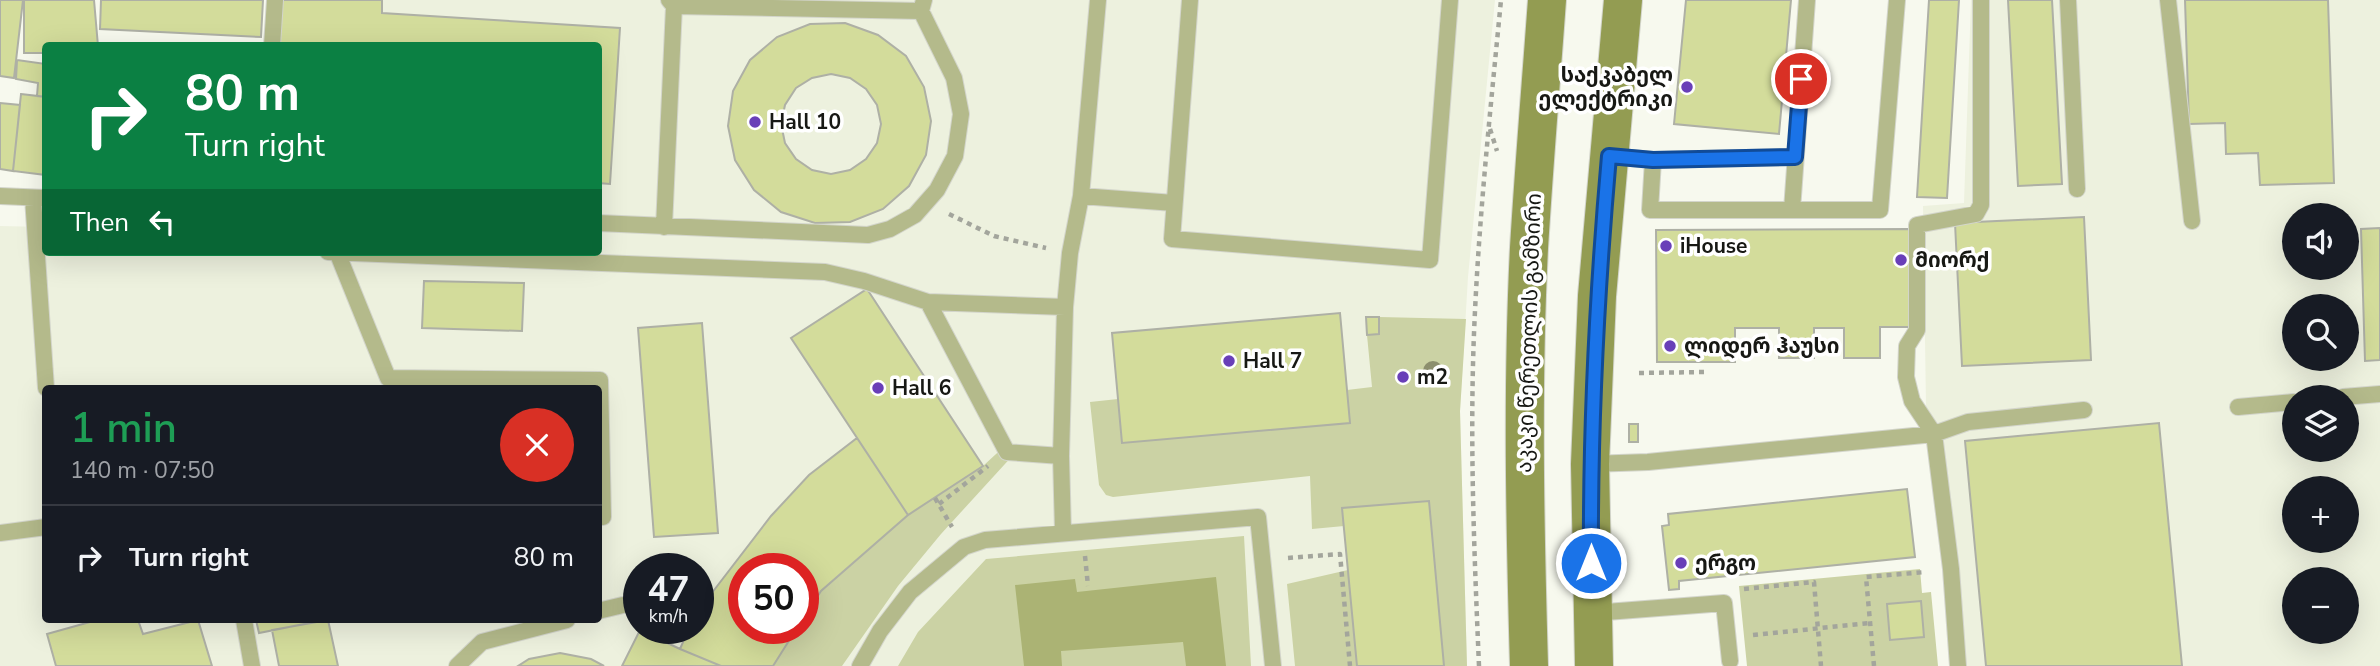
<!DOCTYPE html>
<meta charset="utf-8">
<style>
body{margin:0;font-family:"Nunito Sans","Noto Sans Georgian",sans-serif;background:#20242c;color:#f1f3f6;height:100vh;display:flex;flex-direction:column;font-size:26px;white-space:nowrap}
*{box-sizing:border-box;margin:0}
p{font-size:23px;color:#9ea1a6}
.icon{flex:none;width:38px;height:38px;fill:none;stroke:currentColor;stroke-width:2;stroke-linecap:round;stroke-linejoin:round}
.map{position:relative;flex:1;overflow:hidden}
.drawer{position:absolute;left:42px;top:385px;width:560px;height:238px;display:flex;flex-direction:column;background:#171b24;border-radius:7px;box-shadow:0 7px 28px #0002}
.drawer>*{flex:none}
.guide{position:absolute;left:42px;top:42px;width:560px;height:214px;border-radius:7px;box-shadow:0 7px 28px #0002;background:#0b8043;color:#fff;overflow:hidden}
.controls{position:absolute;left:2282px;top:203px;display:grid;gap:14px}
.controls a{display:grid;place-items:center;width:77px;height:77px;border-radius:50%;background:#171b24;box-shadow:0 7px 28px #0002;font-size:35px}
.speed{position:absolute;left:623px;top:553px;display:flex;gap:14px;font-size:35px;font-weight:700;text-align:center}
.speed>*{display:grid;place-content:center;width:91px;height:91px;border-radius:50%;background:#171b24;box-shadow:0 7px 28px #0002;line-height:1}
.speed small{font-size:18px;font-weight:400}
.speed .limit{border:10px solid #d22;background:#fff;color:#111}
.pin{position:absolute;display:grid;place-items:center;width:60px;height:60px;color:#fff;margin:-30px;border:4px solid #fff;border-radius:50%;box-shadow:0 2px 7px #0007}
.me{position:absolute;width:77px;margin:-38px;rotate:0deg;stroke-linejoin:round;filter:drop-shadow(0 0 5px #0008)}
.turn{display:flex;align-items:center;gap:24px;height:147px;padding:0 28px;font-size:32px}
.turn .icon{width:91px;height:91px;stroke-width:2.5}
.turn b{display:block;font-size:49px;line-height:60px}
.then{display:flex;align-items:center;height:66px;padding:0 28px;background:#0003;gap:14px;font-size:26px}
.round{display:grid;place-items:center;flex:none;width:74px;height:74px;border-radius:37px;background:#20242c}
.overview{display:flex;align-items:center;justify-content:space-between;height:119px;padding:0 28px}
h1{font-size:42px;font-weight:600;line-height:52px;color:#1e9e55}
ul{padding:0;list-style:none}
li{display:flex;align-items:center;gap:21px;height:105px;padding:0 28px;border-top:2px solid #363941}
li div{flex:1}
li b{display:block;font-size:26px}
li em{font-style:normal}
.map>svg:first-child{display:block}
.built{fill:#edf1de;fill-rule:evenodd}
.green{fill:#cbd2a4}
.water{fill:#abb374}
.building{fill:#d3dc9b;stroke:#aeb0a5;stroke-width:2;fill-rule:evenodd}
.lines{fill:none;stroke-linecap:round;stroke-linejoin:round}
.service-casing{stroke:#d3d5cb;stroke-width:18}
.secondary-casing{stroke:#d3d5cb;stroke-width:40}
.path{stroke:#a3a59c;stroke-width:4.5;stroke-dasharray:5 5;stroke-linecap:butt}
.service{stroke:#b4ba8b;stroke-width:16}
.secondary{stroke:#939c52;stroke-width:38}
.tree{fill:#8c8f6e}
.route-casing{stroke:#114b97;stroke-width:18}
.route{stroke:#1a73e8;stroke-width:12}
.poi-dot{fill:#693fb8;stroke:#fff;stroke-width:2.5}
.labels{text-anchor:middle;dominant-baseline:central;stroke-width:7;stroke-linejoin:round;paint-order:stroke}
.poi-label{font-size:21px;font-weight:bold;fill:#171814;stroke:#fff;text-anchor:start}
.street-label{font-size:21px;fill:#171814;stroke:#fff}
</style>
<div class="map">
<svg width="2380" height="666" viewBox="0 0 2380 666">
<rect width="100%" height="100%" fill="#f7f9ee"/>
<path class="built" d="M268 0H1495L1468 277 1460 411 1467 666H0V226L45 227 46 252H598V46L264 45ZM46 388H598V620H46ZM639 569H698V628H639ZM744 569H803V628H744Z
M1971 0H2380V666H1953L1947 570 1926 406 1923 206 1964 203ZM2294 215H2347V268H2294ZM2294 306H2347V359H2294ZM2294 397H2347V450H2294ZM2294 488H2347V541H2294ZM2294 579H2347V632H2294Z"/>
<path class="green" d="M1379 317 1466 319 1460 411 1467 666H1295L1287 584 1348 570 1344 526 1312 529 1310 476 1113 497 1106 495 1099 485 1090 402 1118 399 1122 443 1349 423 1347 390 1372 387 1367 335 1379 334Z
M1008 443 1015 453 941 534 898 586 842 666H773L797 628H803V619L821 591 908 515 983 466Z
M1244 536 1251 666H898L918 632 986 559Z
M1920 569 1922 593 1931 592 1938 666H1747L1739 586Z"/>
<path class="water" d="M1216 577 1226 666H1186L1183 642 1061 651 1062 666H1024L1015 585 1075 579 1077 592Z"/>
<path class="building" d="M0 0H23L14 78 0 76Z
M24 0H94L98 46H46V53H24Z
M101 0H263L261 37 100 29Z
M281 0H382V13L620 28 610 184 598 183V46H278Z
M1686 0H1791L1779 134 1674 124Z
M1929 0H1959L1947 198 1917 197Z
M2008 0H2052L2062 184 2018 186Z
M2185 0H2328L2334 183 2260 185 2258 153 2226 154 2225 123 2189 124Z
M845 23 878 35 906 56 924 87 931 121 926 155 909 186 883 209 850 222 815 223 781 212 754 190 735 160 728 126 733 91 750 60 777 37 810 24ZM831 74 850 78 866 89 877 105 881 124 877 143 866 159 850 170 831 174 812 170 796 159 785 143 781 124 785 105 796 88 812 78Z
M17 60 46 64V97L37 96 38 83 16 79Z
M21 94 46 97V175L13 171Z
M0 103 20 105 13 171 0 169Z
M2084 217 2091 360 1962 366 1955 223Z
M2380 228V360L2365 361 2361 229Z
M1909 229 1910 327H1880V358H1844V328H1814V358H1779V328H1735V362H1657L1656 230Z
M424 281 524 283 522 331 422 328Z
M867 289 983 466 908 515 791 338Z
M1340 313 1350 423 1122 443 1112 333Z
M1366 317H1379V334L1367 335Z
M702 323 718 533 654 537 638 328Z
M2159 423 2182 666H1986L1965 441Z
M1629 424H1638V442H1629Z
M857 438 908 515 821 591 803 619V569H744V628H797L773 666H721L680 649 689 628H698V611L771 516 809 475Z
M1907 489 1915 557 1679 581V589L1669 590 1662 526 1669 525 1668 514Z
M1429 501 1444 666H1357L1342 508Z
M1921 601 1924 637 1890 640 1887 604Z
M97 620H138L143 634 198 620 212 666H56L47 634Z
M256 620H324L259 633Z
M328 620 338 666H279L272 630Z
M640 630 680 649 721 666H622Z
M560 653 591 659 604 666H518L529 659Z"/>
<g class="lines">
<defs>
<path id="service" d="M1190 0 1172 239 1430 260 1450 0
M2068 0 2077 189
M2168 0 2192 221
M674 6 921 11 924 0
M272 46 275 0
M1609 156 1653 160 1795 157
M1653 160 1650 210H1880L1897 0
M0 196 46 198
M1081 196 1174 203
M33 198 46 388
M1792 210 1807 0
M598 223 868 235 890 229 915 215 937 190 955 156 961 114 954 78 921 11
M664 227 674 6 669 0
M328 252 825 272 864 281 928 302 1065 307
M337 252 388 378 600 380 603 517
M928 302 1007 452 1061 456
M2343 397 2380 394
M2238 407 2294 402
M1590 464 1648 462 1934 434 1968 422 2084 410
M1063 532 1061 456 1065 307 1070 253 1081 196 1098 0
M0 533 46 527
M598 611 623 605
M1593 613 1724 603 1730 661
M244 620 252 666
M457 666 482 642 567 620
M860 666 880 631 910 592 964 547 985 540 1258 517 1273 666
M1958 666 1951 569 1934 434 1912 401 1906 377 1907 346 1917 330V225L1976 214 1981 205V0"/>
<path id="secondary" d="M1529 666C1525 527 1522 387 1529 248 1534 165 1541 83 1547 0
M1594 666 1590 464 1597 296 1623 0"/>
</defs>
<use href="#service" class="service-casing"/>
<use href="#secondary" class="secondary-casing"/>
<path class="path" d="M1490 129 1497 151
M949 214 994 236 1046 248
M1639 373 1704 372
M935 498 952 527
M939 504 988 466
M1085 556 1088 586
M1288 558 1340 554 1350 666
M1744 589 1814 582 1821 666
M1753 635 1870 623
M1479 666C1474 548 1469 430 1475 311 1480 207 1491 104 1501 0
M1874 666 1866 577 1926 572"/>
<use href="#service" class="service"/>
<use href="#secondary" class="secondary"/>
</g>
<circle class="tree" cx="1433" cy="371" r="10"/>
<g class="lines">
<defs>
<path id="route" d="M1591 563C1590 427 1597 292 1609 156L1653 160 1795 157 1801 79"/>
</defs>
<use href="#route" class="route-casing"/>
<use href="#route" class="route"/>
</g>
<g class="poi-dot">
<circle cx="1687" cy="87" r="7"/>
<circle cx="755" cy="122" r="7"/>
<circle cx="1666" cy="246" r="7"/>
<circle cx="1901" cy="260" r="7"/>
<circle cx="1670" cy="346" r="7"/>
<circle cx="1229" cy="361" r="7"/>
<circle cx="1403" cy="377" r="7"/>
<circle cx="878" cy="388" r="7"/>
<circle cx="1681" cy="563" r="7"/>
</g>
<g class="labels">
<g class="poi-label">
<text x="1673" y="75" text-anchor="end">საქკაბელ<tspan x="1673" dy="24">ელექტრიკი</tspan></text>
<text x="769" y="122">Hall 10</text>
<text x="1680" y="246">iHouse</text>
<text x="1915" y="260">მიორქ</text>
<text x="1684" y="346">ლიდერ ჰაუსი</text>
<text x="1243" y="361">Hall 7</text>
<text x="1417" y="377">m2</text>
<text x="892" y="388">Hall 6</text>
<text x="1695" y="563">ერგო</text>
</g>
<g class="street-label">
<text transform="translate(1529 333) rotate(-88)">აკაკი წერეთლის გამზირი</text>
</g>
</g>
</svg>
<div class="controls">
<a><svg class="icon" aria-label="sound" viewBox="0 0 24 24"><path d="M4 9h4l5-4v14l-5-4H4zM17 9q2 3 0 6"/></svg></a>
<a><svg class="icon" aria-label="search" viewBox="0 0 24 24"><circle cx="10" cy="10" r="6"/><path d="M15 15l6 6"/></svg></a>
<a><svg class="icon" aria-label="layers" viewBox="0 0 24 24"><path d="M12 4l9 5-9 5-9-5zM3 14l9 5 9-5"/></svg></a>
<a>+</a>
<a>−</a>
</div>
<div class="speed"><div>47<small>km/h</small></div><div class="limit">50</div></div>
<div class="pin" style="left:1801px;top:79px;background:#d93025"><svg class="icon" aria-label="arrive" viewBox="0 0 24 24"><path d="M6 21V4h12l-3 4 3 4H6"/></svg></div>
<svg class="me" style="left:1591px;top:563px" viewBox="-20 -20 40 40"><circle r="17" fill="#1a73e8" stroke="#fff" stroke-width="3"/><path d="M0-11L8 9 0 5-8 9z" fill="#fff"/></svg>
<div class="guide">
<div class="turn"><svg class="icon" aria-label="right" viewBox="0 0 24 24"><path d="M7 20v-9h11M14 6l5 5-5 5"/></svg><div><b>80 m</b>Turn right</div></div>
<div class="then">Then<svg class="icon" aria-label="left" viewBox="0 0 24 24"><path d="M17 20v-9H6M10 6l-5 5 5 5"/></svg></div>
</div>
<section class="drawer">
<div class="overview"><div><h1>1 min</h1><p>140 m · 07:50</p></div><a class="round" style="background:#d93025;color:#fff"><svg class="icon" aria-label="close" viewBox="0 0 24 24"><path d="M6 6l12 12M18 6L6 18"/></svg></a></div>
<ul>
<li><svg class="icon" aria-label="right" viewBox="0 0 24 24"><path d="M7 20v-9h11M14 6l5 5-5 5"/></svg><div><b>Turn right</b></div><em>80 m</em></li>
</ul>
</section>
</div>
